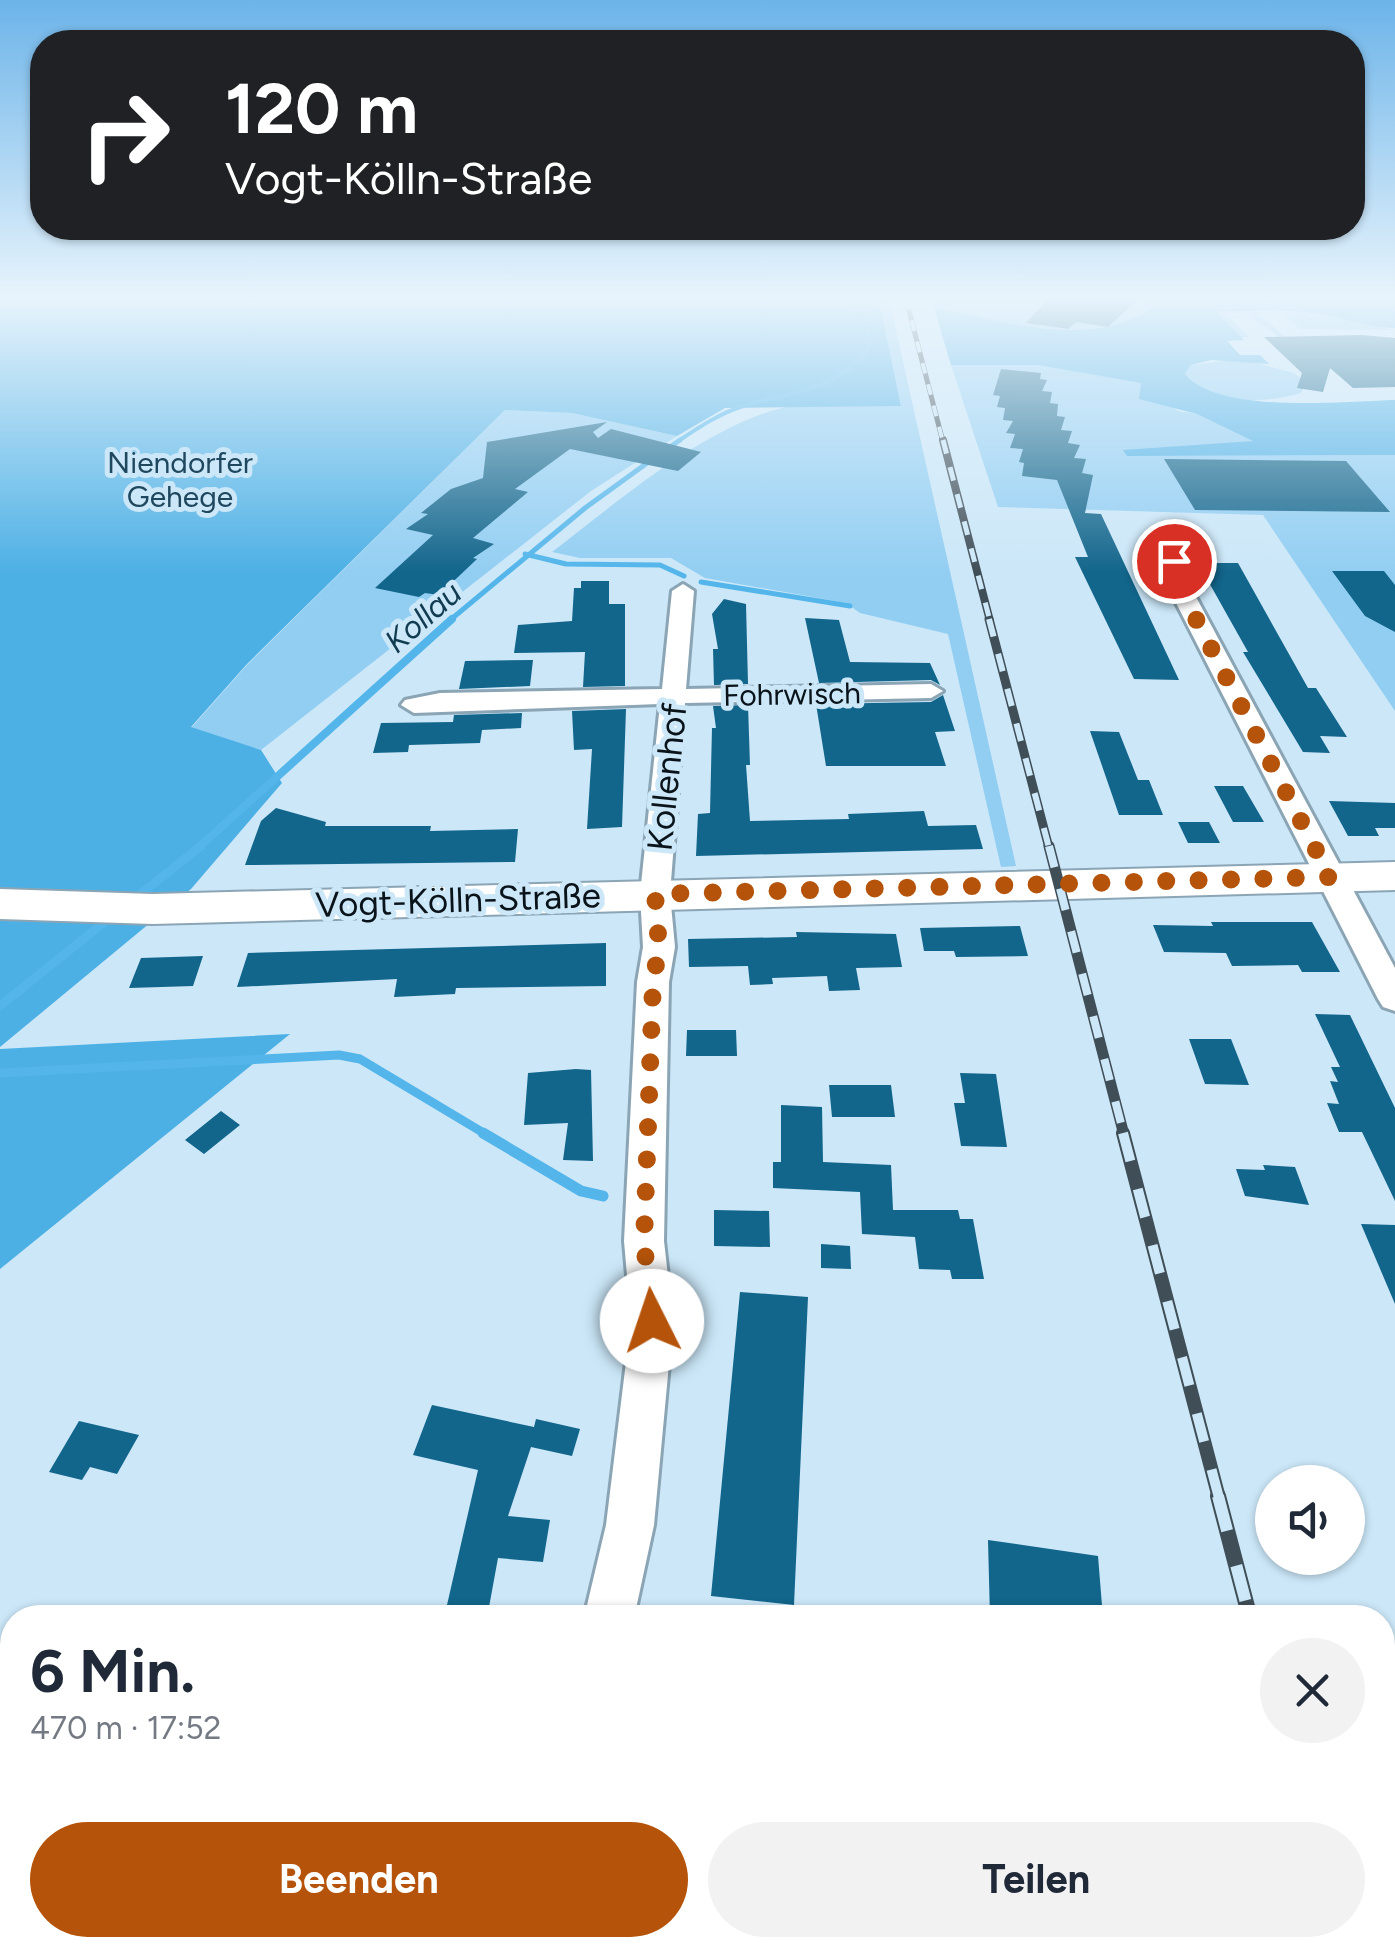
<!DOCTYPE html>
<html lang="de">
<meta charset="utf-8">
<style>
body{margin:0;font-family:Figtree,sans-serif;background:#f2f2f3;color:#1f2937;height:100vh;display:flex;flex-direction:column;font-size:38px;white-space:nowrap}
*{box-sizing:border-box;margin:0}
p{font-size:32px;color:#747a83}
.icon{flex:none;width:55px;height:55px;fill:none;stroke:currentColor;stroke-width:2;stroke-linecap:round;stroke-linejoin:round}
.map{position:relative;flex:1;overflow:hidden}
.panel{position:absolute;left:0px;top:1605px;width:1395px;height:352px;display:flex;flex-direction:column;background:#fff;border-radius:40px 40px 0 0;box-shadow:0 2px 8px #0004}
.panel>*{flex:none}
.banner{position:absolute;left:30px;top:30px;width:1335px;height:210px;border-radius:40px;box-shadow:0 2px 8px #0004;background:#202124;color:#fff;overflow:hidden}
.controls{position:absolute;left:1255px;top:1465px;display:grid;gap:20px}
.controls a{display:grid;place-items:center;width:110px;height:110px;border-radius:50%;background:#fff;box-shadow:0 2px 8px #0004;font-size:50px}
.pin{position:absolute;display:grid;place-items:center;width:85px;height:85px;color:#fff;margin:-42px;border:5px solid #fff;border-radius:50%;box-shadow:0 2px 10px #0007}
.me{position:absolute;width:110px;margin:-55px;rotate:356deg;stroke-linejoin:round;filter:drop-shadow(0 0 8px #0008)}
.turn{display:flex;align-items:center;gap:35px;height:210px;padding:0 30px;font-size:45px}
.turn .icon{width:130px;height:130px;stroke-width:2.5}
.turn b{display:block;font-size:70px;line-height:85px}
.round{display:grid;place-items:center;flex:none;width:105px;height:105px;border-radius:52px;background:#f2f2f3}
.head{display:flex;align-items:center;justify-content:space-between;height:170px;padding:0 30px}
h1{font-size:60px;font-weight:700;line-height:75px}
.cta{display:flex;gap:20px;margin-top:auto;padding:20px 30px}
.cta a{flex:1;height:115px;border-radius:60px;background:#b45309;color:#fff;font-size:40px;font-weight:700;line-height:115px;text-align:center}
.cta a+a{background:#f2f2f3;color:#1f2937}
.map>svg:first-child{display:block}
.green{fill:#92cef2}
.forest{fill:#4db0e5}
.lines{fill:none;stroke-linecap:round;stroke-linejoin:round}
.stream-far4{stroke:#53b5ea;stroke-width:4}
.stream-far3{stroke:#53b5ea;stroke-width:5}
.stream-far2{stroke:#53b5ea;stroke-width:8}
.stream-far1{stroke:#53b5ea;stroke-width:9}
.stream{stroke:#53b5ea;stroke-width:11}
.building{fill:#12658b}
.street-casing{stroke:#8ba5b5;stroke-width:6}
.secondary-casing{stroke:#8ba5b5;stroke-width:4}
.street{fill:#fff;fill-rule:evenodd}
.secondary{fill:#fff;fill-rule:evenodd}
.rail-far5-casing{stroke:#404e57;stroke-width:5}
.rail-far4-casing{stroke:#404e57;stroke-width:8}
.rail-far3-casing{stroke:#404e57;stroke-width:9}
.rail-far2-casing{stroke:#404e57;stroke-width:11}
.rail-far1-casing{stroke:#404e57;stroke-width:14}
.rail-casing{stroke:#404e57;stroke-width:16}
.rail-far5{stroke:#cbe7f8;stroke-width:4;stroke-dasharray:11;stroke-linecap:butt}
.rail-far4{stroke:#cbe7f8;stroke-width:5;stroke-dasharray:14;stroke-linecap:butt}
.rail-far3{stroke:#cbe7f8;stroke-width:6;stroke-dasharray:18;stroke-linecap:butt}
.rail-far2{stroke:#cbe7f8;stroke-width:8;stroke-dasharray:22;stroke-linecap:butt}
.rail-far1{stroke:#cbe7f8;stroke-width:10;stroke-dasharray:29;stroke-linecap:butt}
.rail{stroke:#cbe7f8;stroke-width:12;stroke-dasharray:36;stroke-linecap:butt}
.route{stroke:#b45309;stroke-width:18;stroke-dasharray:0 32.4}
.labels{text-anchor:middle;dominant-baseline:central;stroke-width:10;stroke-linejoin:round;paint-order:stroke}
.far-park-label{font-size:30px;fill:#1f485f;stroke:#cbe7f8}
.far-street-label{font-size:30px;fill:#0a1319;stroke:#cbe7f8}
.far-water-label{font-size:32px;font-style:italic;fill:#113b51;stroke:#cbe7f8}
.street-label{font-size:35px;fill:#0a1319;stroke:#cbe7f8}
</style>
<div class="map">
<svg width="1395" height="1957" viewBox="0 0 1395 1957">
<rect width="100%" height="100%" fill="#cbe7f8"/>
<path class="green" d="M879 299H889L1016 866 1001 867 948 634 860 613 846 603 705 578 671 558H580L552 552C619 501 709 422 794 405 826 399 867 406 901 405Z
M932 299H1164C1098 355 1010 321 934 308Z
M1214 311 1311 313 1395 330 1300 329 1281 313H1258L1284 336 1279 337 1246 313H1225L1249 337H1241Z
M1240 359 1294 373 1306 383 1301 393C1266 404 1211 405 1185 374L1191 365Z
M951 365H1037L1142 383 1178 411 1197 414 1255 441 1127 456 1395 455V711L1263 515 998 507Z
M505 410 572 413 677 436 591 491 261 750 191 728 247 665Z
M12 1859V1945H169L164 1957H0V1882Z"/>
<path class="forest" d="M0 299H879L901 406 725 408 677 436 572 413 505 410 247 664 191 727 261 750 282 783 191 889 0 1047Z
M1164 299H1395V328C1366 328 1341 316 1311 313 1280 309 1247 312 1216 311L1244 340 1227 341 1240 355H1260L1269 364 1211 360 1191 365 1185 374C1218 415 1345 401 1395 400V455L1127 456 1123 450 1253 441 1197 414 1139 399 1141 383 1037 365H951L934 308C1010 321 1098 355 1164 299Z
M290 1034 0 1269V1049Z"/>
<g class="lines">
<path class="stream-far4" d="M855 299 850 308 867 316
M677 442C699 427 720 413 746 405 795 391 839 391 870 346L863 299"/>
<path class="stream-far3" d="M667 449 680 440
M525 554 566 564 660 565 684 576
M701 582 850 606
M449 621 585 508 654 458"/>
<path class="stream-far2" d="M198 848 452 619"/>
<path class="stream-far1" d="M133 900 201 846
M0 1006 112 916
M0 1073 339 1055 360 1059 487 1135"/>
<path class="stream" d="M483 1133 581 1191 603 1196"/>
</g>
<path class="building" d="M1048 299H1138L1108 327 1076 322 1068 329 1026 323Z
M1362 335 1395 338V387L1353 388 1330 368 1323 392 1297 388 1302 373 1264 337Z
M1001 369 1041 373 1040 379 1047 380 1042 391 1052 392 1050 403 1058 404 1057 416 1065 417 1061 430 1072 431 1068 443 1080 445 1074 458 1086 459 1082 473 1093 475 1085 513 1101 514 1179 680 1134 679 1075 557H1088L1057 480 1022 476 1024 463 1019 462 1023 449 1010 448 1015 434 1006 433 1013 421 1003 420 1005 408 997 407 1000 396 993 395Z
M607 422 593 432 598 438 611 429 701 452 678 471 570 449 515 489 528 492 473 538 494 544 473 558 477 559 439 595 425 593 419 597 375 588 433 535 406 529 428 514 421 513 451 489 483 478 487 442Z
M1164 459 1346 461 1390 512 1195 510Z
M1198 563H1238L1308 688H1316L1347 737 1320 736 1330 753 1303 752 1243 652H1248Z
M1332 571H1384L1395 585V632L1365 616Z
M581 581H609V604H625V686L583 687 585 652 514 653 518 625 572 621 574 588H581Z
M724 599 746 604 748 684 714 685 713 649H718L712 614Z
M805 618 839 620 850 662 930 663 940 685 931 680 819 683Z
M533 660 530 686 459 689 465 661Z
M943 695 955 731 935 732 946 766H826L816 704 931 702Z
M748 705 750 765H746L750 821 849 819 848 814 924 811 928 826 976 825 983 849 696 856 698 814 710 813 712 728H716L713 706Z
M626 709 622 827 587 829 592 749 574 750 572 711Z
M522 713 521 728 482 730 480 743 409 745 408 752 373 753 381 723 453 722 454 715Z
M1090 731 1119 732 1138 780H1149L1163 815H1119Z
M1214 786H1243L1264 822H1233Z
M1329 801 1395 803V828H1375L1379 836H1348Z
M276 808 326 822 325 826H431L430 831 518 829 515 862 245 865 261 821Z
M1178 822H1209L1220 843H1188Z
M1211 922H1312L1340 972H1302L1298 965 1232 966 1226 953 1164 952 1153 925 1213 926Z
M1020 926 1028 956 956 957 954 951H924L920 928Z
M796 932 896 934 902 967 856 968 860 990 829 991 827 976 772 978 773 984 750 985 748 966 689 967 688 939 797 937Z
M606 943V986L456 988 455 994 394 997 397 979 237 987 248 953Z
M203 956 193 986 129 988 141 958Z
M1315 1014 1350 1015 1395 1108V1201L1362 1132H1339L1327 1103 1339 1104 1330 1081 1338 1082 1331 1067H1340Z
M687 1030H736L737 1056H686Z
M1189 1039H1231L1249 1085 1205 1084Z
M576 1069 591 1070 593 1161 563 1160 568 1123 524 1125 528 1073Z
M960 1073 996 1074 1007 1147 961 1146 954 1103H965Z
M829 1085H891L895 1117H832Z
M781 1105 822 1107 823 1162 891 1165 893 1210H958L960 1219H973L984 1279H952L950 1270 919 1269 915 1237 862 1234 860 1192 773 1188V1162H781Z
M221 1111 240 1125 204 1154 185 1140Z
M1263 1165 1295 1167 1309 1205 1245 1196 1236 1169 1265 1170Z
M714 1210 769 1211 770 1247 714 1246Z
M1361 1224 1395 1225V1304Z
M821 1244 850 1246 851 1269 821 1268Z
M740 1292 808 1297 794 1605 711 1596Z
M432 1405 534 1427 536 1419 580 1429 572 1456 531 1447 508 1516 550 1520 543 1562 498 1558 487 1618H444L478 1470 413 1455Z
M79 1421 139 1435 117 1474 90 1467 82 1480 49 1472Z
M988 1540 1098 1556 1103 1618H990Z"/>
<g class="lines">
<defs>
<path id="street" d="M1158 529 1194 539 1195 547 1181 569 1395 968V1011L1383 1007 1378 999 1146 544 1151 531ZM1167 543 1174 544 1171 552 1166 544Z
M683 584 694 591 686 689 931 684 943 691 931 698 685 703 670 894 675 947 669 982 664 1241 673 1321 654 1525 634 1618H584L606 1525 631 1321 624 1241 637 982 643 947 640 894 660 704 414 713 401 705 405 700 440 693 662 689 672 591Z
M560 1945H618L616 1957H558Z"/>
<path id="secondary" d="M1395 862V890L153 924 0 919V889L153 894Z"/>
</defs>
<use href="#street" class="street-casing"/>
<use href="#secondary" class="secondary-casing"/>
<use href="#street" class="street"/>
<use href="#secondary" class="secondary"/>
<defs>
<path id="rail-far5" d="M906 299 943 442"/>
<path id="rail-far4" d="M943 440 990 621"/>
<path id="rail-far3" d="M989 619 1049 848"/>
<path id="rail-far2" d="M1049 846 1124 1135"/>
<path id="rail-far1" d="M1123 1133 1219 1498"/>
<path id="rail" d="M1218 1496 1250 1618
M1335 1945 1338 1957"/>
</defs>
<use href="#rail-far5" class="rail-far5-casing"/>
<use href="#rail-far4" class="rail-far4-casing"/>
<use href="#rail-far3" class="rail-far3-casing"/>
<use href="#rail-far2" class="rail-far2-casing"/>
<use href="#rail-far1" class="rail-far1-casing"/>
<use href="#rail" class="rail-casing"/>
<use href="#rail-far5" class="rail-far5"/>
<use href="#rail-far4" class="rail-far4"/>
<use href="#rail-far3" class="rail-far3"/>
<use href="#rail-far2" class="rail-far2"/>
<use href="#rail-far1" class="rail-far1"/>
<use href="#rail" class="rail"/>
</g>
<linearGradient id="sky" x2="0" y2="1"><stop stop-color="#6cb4e9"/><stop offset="0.52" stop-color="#e8f4fc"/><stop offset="1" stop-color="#e8f4fc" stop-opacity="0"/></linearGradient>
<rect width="1395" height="573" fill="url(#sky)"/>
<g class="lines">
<path class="route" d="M652 1321 644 1242 653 982 659 947 655 894 1330 877 1170 569 1174 561"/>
</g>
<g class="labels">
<g class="far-park-label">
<text x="180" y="462">Niendorfer<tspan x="180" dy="34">Gehege</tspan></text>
</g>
<g class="far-street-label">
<text transform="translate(792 694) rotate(-1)">Fohrwisch</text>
</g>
<g class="far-water-label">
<text transform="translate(423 617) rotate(-41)">Kollau</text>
</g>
<g class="street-label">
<text transform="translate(667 777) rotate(-84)">Kollenhof</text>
<text transform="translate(458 900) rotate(-2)">Vogt-Kölln-Straße</text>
</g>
</g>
</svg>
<div class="controls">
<a><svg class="icon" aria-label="sound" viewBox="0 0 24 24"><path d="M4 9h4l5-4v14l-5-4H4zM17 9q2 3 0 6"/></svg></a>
</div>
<div class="pin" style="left:1174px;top:561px;background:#d93025"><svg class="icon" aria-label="arrive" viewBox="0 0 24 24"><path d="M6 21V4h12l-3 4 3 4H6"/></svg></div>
<svg class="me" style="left:652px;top:1321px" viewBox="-20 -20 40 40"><circle r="19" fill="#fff"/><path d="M0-13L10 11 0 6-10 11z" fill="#b45309"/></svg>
<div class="banner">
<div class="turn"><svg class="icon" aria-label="right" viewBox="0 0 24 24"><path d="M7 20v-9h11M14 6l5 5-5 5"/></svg><div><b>120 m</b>Vogt-Kölln-Straße</div></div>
</div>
<section class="panel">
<div class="head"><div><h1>6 Min.</h1><p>470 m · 17:52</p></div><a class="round"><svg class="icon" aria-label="close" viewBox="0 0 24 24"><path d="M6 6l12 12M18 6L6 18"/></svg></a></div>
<div class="cta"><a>Beenden</a><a>Teilen</a></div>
</section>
</div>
